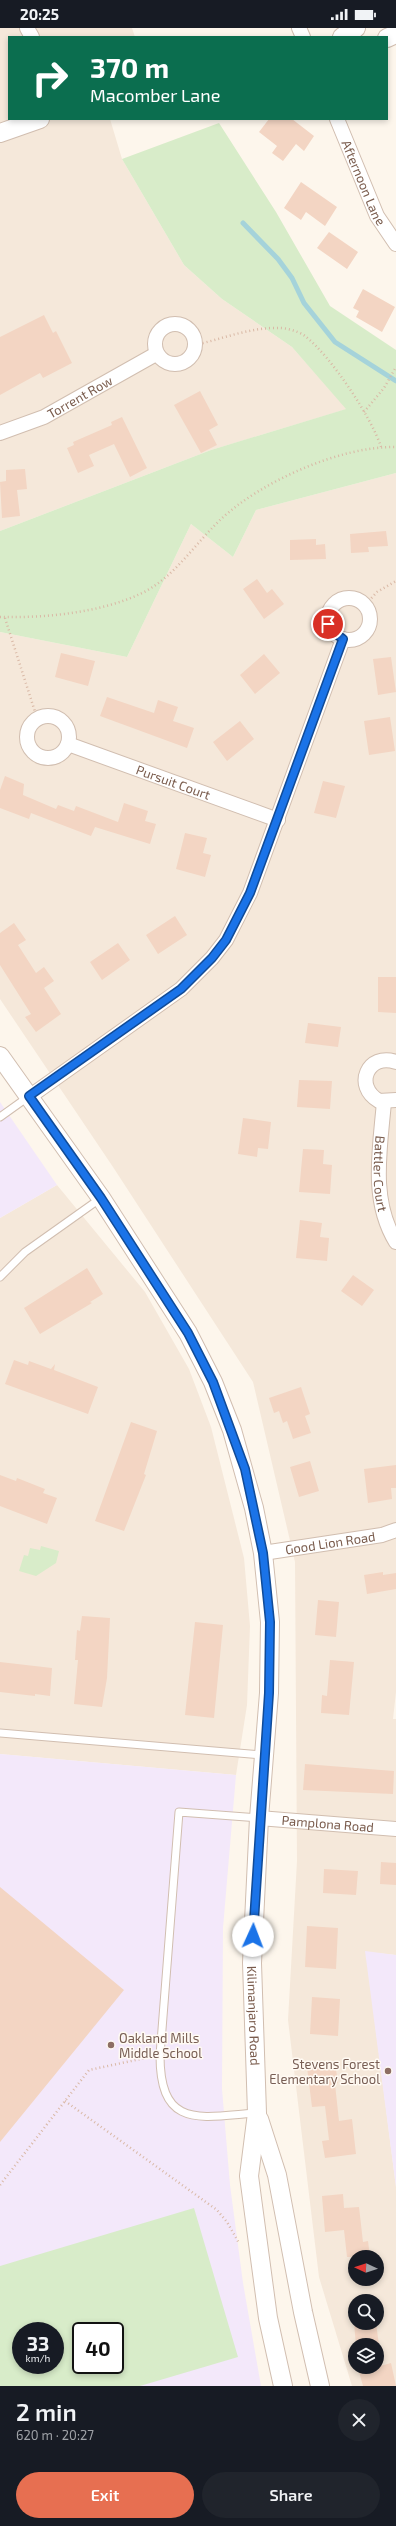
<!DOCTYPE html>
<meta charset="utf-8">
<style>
body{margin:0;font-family:"Exo 2",sans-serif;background:#20242c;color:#f1f3f6;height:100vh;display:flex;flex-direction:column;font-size:15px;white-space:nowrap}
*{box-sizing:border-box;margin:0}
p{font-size:13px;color:#9ea1a6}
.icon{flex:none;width:22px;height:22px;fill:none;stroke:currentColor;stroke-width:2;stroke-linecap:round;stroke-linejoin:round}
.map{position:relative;height:2358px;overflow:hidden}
.side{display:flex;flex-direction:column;background:#171b24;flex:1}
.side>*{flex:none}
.top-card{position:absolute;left:8px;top:8px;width:380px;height:84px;border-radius:0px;box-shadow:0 2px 6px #0003;background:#0b6e4f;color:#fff;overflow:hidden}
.needle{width:26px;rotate:273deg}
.fabs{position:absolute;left:348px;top:2222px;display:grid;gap:8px}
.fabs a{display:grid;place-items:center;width:36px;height:36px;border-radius:50%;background:#171b24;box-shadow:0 2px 6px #0003;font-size:20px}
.speed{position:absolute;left:12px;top:2294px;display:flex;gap:8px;font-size:20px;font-weight:700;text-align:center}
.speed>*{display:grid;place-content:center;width:52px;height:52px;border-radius:50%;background:#171b24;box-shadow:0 2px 6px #0003;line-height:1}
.speed small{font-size:10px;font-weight:400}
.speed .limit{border:2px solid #111;border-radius:6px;background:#fff;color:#111}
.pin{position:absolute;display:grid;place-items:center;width:34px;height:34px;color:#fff;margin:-17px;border:2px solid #fff;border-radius:50%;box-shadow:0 1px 4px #0007}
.me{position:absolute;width:44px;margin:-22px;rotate:2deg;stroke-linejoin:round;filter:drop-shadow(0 0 3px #0008)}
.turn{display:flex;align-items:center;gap:14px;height:84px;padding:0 16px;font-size:18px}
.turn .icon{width:52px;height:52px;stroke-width:2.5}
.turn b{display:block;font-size:28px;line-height:34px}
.round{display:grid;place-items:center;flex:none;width:42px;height:42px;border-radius:21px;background:#20242c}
.overview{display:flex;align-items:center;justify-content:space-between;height:68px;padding:0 16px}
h1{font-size:24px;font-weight:600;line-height:30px}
.action{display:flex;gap:8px;margin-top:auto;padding:8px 16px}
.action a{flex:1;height:46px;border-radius:24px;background:#e76f51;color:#fff;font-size:16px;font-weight:600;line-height:46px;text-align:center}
.action a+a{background:#20242c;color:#f1f3f6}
.status{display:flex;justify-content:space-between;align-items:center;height:28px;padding:0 20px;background:#171b24;direction:ltr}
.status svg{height:11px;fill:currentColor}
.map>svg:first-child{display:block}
.residential{fill:#f5e8da;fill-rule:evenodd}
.education{fill:#f3e8fa;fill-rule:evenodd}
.green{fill:#d8ecc9;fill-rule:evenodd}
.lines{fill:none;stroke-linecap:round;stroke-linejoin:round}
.stream{stroke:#a5d3da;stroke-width:5}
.building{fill:#f3d5c3}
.service-casing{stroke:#d1beb0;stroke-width:9}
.minor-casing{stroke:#d1beb0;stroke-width:16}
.tertiary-casing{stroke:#d1beb0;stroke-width:20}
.path{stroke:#d9b8a5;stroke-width:2.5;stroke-dasharray:1 3;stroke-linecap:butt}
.service{stroke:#fff;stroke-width:7}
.minor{stroke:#fff;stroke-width:14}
.tertiary{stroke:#fff;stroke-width:18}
.route-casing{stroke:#114b97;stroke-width:10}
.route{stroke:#1a73e8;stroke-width:7}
.education-dot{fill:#8d6e63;stroke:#fffaf3;stroke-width:1.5}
.labels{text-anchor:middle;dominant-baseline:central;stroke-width:3;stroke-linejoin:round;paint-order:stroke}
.street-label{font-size:13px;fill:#7a5c4d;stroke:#fffaf3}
.education-label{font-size:13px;fill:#785e54;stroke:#fffaf3;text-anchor:start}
</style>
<div class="status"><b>20:25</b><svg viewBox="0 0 49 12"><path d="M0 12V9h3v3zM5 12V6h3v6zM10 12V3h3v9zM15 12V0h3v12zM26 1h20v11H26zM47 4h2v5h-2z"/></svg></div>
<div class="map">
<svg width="396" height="2358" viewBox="0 0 396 2358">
<rect width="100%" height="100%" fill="#fdf6ec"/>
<path class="residential" d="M0 0H132L135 9H9V91H110L122 131 184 237 222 271 292 319 347 381 211 422 0 503Z
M396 445V1664L393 1691H396V1927L366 1924 396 2159V2358H352L319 2249 288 1992 297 1833 295 1534 253 1354 113 1139 0 971V604L127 629 191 496 233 529 256 482ZM355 2229H377V2251H355ZM355 2273H377V2295H355ZM355 2317H377V2339H355Z
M57 1157 145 1264 189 1341 211 1399 244 1530 250 1598 247 1677 236 1747 0 1726V1190Z"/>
<path class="education" d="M0 1074 57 1157 0 1190Z
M0 1726 236 1747 223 1900 222 2061 230 2157 243 2255 261 2358H0ZM21 2303H55V2337H21ZM81 2303H115V2337H81Z
M365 1923 396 1927V2159Z"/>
<path class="green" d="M219 95 276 184 330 278 396 322V445L256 482 233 529 191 496 127 629 0 604V503L211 422 346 381 292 319 222 271 184 237 122 131Z
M41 1518 59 1523 56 1535 36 1548 19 1543 24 1527 28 1528 30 1520 40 1522Z
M194 2180 238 2329 140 2358H0V2238ZM21 2303H55V2337H21ZM81 2303H115V2337H81Z"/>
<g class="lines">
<path class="stream" d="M243 195 278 231 292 250 304 275 335 314 396 353"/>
</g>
<path class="building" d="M269 91H292L314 108 304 123 296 116 283 133 272 125 277 118 259 104Z
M301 154 337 179 325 198 306 184 301 192 284 180Z
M329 204 358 224 347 241 317 220Z
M363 261 395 279 382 304 356 289 359 283 353 280Z
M44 287 53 305 56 303 72 335 43 350 40 345 0 367V309Z
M200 363 218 397 209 402 217 417 201 425 174 377Z
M122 389 147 440 130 449 114 416 89 427 94 438 78 445 67 420 74 417 73 414 112 397 111 394Z
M25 441 27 461 17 462 20 488 2 490 0 454 6 453V442Z
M386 503 388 518 368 519 369 524 351 525 350 506Z
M316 511V517L325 516 326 531 290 532V512Z
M257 551 267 565 272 561 284 576 264 591 243 561Z
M61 625 95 633 88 658 55 649Z
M264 626 280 645 255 666 240 647Z
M391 629 396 664 378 667 373 631Z
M107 669 154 685 158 672 178 679 173 693 194 700 187 720 100 688Z
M390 689 395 723 369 727 364 693Z
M240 693 254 711 227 733 213 714Z
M5 748 24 756 23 767 56 781 58 777 74 783 76 778 118 794 124 775 148 783 145 793 156 796 150 816 95 799 91 808 31 785 29 791 0 780V762Z
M323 753 345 758 336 790 314 785Z
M185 805 207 810 203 825 211 827 205 849 176 841Z
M175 888 187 907 158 926 146 907Z
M14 895 26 912 18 917 36 945 44 939 54 953 44 960 61 986 36 1004 25 989 31 986 0 937V905Z
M118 915 130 932 102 952 90 934Z
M378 949H396V985L378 984Z
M308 995 341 999 338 1019 305 1015Z
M299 1052 332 1053 330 1081 297 1079Z
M243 1090 271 1094 268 1121 258 1120 257 1129 238 1126Z
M303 1121 324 1122 323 1136 332 1137 330 1166 299 1164Z
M300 1192 322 1195 320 1209 329 1210 327 1233 296 1230Z
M87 1240 103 1266 90 1274 92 1275 40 1306 24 1280Z
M353 1247 374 1262 362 1278 341 1263Z
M14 1332 28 1337 29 1333 51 1341 55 1336 54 1342 98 1359 88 1386 5 1356Z
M301 1359 310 1386 305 1388 311 1405 293 1411 287 1393 283 1395 279 1383 274 1385 269 1370Z
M131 1394 157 1403 144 1446 146 1447 124 1503 95 1493Z
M310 1433 319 1463 299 1469 290 1439Z
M396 1437V1460H391L392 1471 368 1475 364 1441Z
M0 1447 16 1453 17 1450 45 1461 43 1465 57 1470 47 1496 0 1478Z
M383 1544V1547L396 1545V1561L367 1566 364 1547Z
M318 1572 339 1574 336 1609 315 1607Z
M82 1588 110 1590 107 1650 102 1679 74 1676 78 1632H75L77 1602 80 1603Z
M195 1594 223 1597 214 1690 185 1687Z
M330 1632 354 1634 349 1687 321 1685 322 1667 327 1668Z
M0 1634 52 1640 50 1668 35 1666V1668L0 1664Z
M305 1736 394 1743 393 1766 303 1762Z
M381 1834 396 1835V1857L380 1856Z
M324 1841 358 1843 356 1867 323 1865Z
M0 1859 124 1962 0 2114Z
M307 1898 338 1900 336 1941 305 1939Z
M312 1969 340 1971 338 2008 310 2006Z
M335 2035 338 2055 335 2056 339 2093 352 2091 356 2126 325 2130 322 2113 329 2112 325 2078 312 2079 307 2039Z
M343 2166 344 2180 359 2179 363 2214 368 2213 370 2229H347L344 2202 325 2204 322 2168Z
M354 2295H376L379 2317H356Z
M391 2335 396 2358H363L359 2344Z"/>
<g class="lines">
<defs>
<path id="service" d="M0 1089 28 1069
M0 1249 25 1224 101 1170
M0 1705 263 1727
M257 2085C200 2089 160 2102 160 2027L179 1784 259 1790"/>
<g id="minor">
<path d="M27 0 32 9"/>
<path d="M299 0 303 9"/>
<path id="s1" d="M337 91 377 188 396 216"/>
<circle cx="175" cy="316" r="20"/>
<path id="s2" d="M0 405 44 389 156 326"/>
<circle cx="349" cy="591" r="21"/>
<circle cx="48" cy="709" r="21"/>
<path id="s3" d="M68 716 278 792"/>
<path d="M396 1034C368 1024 353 1058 379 1073L396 1072"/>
<path d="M29 1069 181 961 212 930 226 912 250 865 343 611"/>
<path id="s4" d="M384 1074C380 1121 370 1172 396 1214"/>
<path id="s5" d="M263 1525 382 1507 396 1502"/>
<path id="s6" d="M259 1790 396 1801"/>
</g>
<g id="tertiary">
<path d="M342 9 356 0"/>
<path d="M387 10 396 6"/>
<path d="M0 105 40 91"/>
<path id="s7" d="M0 1028 101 1170 188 1305 213 1354 232 1402 254 1480 263 1525 270 1594 269 1665 259 1790 252 1935 257 2085 249 2148 268 2290 283 2358"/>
<path d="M259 2091 277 2147 303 2284 320 2358"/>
</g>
</defs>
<use href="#service" class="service-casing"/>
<use href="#minor" class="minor-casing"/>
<use href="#tertiary" class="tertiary-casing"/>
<path class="path" d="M195 317C222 311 251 299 279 300 287 300 298 303 305 308 330 327 372 390 381 419
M364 384 384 360 396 339
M366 576 377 564 396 553
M0 589C45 590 99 585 140 566 173 551 194 517 220 492 260 454 340 418 396 419
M5 590 37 690
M65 2073 217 2182 227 2194 239 2215
M0 2157 89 2042 150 2029"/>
<use href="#service" class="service"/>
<use href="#minor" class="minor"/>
<use href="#tertiary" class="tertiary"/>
</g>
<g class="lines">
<defs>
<path id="route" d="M253 1908 269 1665 270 1594 263 1525 245 1441 213 1354 188 1305 101 1170 29 1068 181 961 212 930 226 912 250 865 343 611 332 603 328 596"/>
</defs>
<use href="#route" class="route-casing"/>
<use href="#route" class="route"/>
</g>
<g class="education-dot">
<circle cx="111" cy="2017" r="4"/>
<circle cx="388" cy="2043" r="4"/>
</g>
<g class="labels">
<g class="street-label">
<text stroke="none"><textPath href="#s1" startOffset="69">Afternoon Lane</textPath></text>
<text stroke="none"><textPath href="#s2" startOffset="88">Torrent Row</textPath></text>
<text stroke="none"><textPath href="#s3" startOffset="112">Pursuit Court</textPath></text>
<text stroke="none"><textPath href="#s4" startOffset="72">Battler Court</textPath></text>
<text stroke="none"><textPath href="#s5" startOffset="68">Good Lion Road</textPath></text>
<text stroke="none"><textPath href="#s6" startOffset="69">Pamplona Road</textPath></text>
<text stroke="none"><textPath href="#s7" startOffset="1032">Kilimanjaro Road</textPath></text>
</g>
<g class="education-label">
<text x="119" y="2010">Oakland Mills<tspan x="119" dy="15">Middle School</tspan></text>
<text x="380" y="2036" text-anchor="end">Stevens Forest<tspan x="380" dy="15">Elementary School</tspan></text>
</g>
</g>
</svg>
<div class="fabs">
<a><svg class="needle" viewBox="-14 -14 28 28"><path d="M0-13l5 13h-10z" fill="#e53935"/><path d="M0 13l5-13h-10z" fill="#9ea1a6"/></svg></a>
<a><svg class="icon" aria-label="search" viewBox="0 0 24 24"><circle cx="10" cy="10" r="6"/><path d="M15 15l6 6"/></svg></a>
<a><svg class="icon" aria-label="layers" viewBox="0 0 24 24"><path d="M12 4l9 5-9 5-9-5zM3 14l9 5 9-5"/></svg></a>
</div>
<div class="speed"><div>33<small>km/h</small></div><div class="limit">40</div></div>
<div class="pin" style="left:328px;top:596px;background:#d93025"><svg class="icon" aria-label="arrive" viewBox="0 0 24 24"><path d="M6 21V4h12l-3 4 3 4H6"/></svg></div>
<svg class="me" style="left:253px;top:1908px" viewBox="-20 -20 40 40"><circle r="19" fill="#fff"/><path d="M0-13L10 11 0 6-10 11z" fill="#1a73e8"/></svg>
<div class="top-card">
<div class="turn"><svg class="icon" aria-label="right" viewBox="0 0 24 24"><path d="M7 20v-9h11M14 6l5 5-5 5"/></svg><div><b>370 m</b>Macomber Lane</div></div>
</div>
</div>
<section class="side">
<div class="overview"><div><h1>2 min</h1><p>620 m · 20:27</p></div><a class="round"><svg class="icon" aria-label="close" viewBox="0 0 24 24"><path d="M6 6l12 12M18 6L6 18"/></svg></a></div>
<div class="action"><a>Exit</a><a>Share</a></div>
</section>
